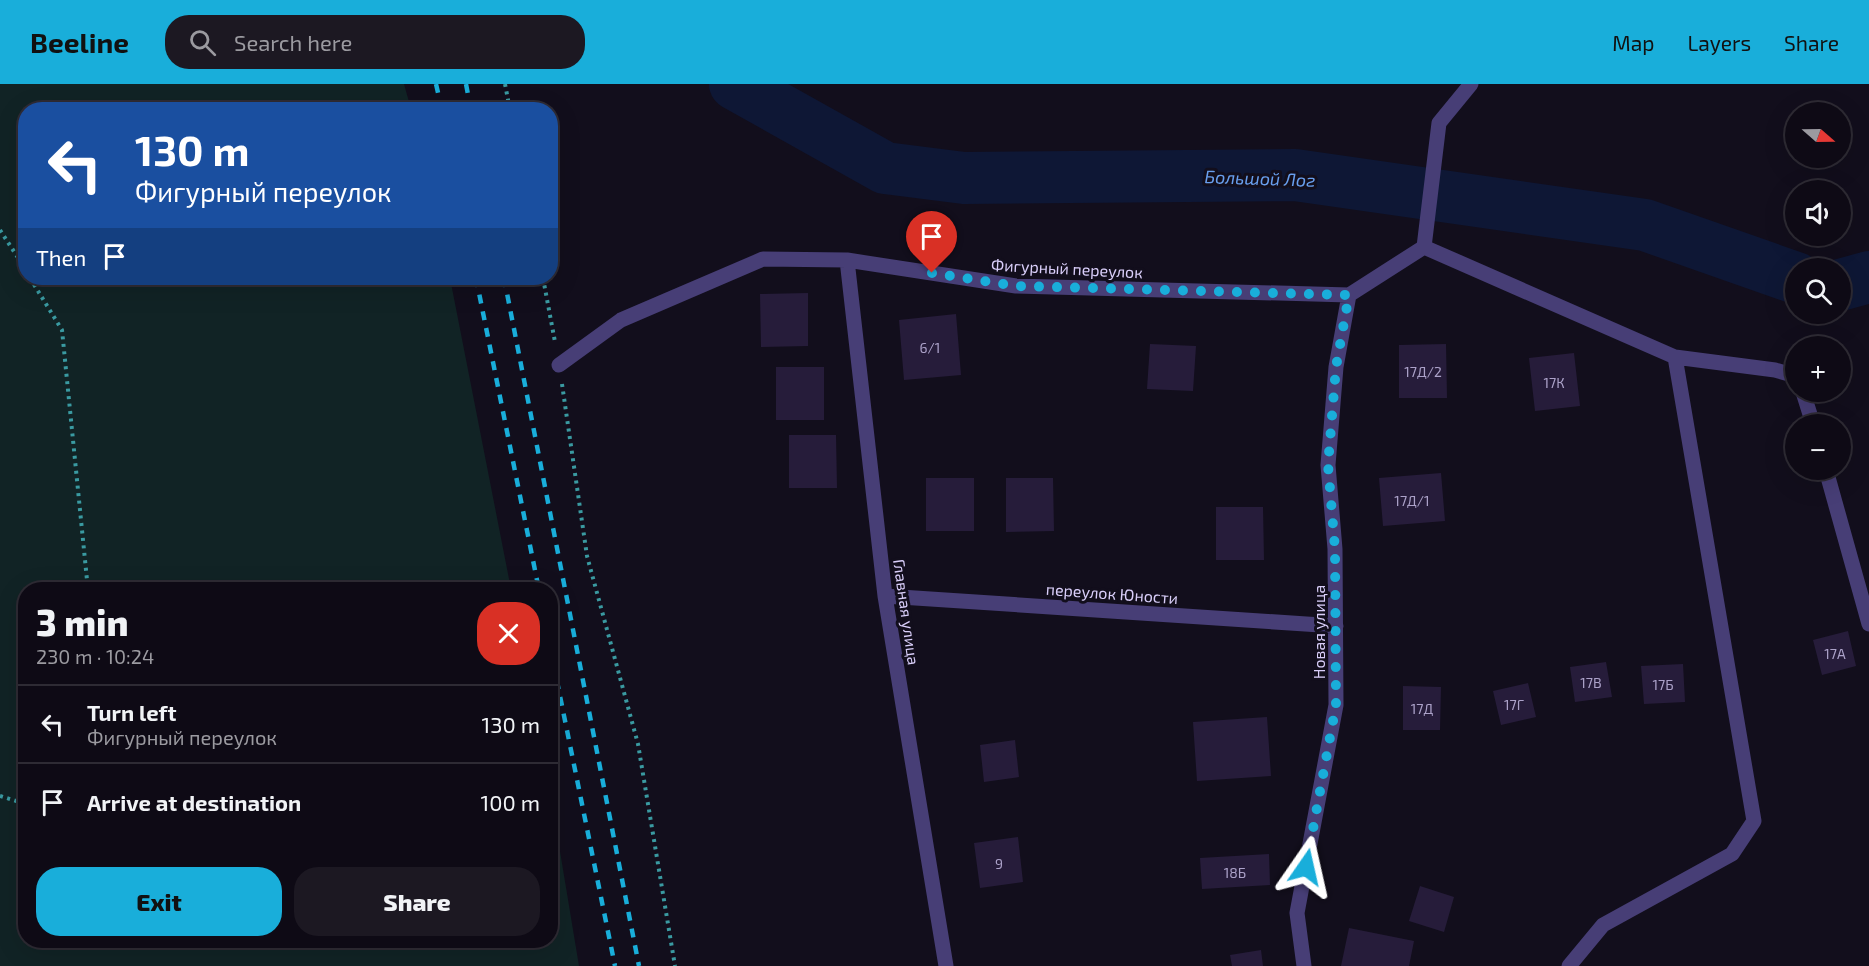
<!DOCTYPE html>
<meta charset="utf-8">
<style>
body{margin:0;font-family:"Exo 2",sans-serif;background:#1c1822;color:#f1f3f6;height:100vh;display:flex;flex-direction:column;font-size:22px;white-space:nowrap}
*{box-sizing:border-box;margin:0}
p{font-size:20px;color:#9b9aa0}
.icon{flex:none;width:33px;height:33px;fill:none;stroke:currentColor;stroke-width:2;stroke-linecap:round;stroke-linejoin:round}
.map{position:relative;flex:1;overflow:hidden}
.sheet{position:absolute;left:18px;top:498px;width:540px;height:366px;display:flex;flex-direction:column;background:#0e0a15;border-radius:24px;box-shadow:0 6px 24px #0002,0 0 0 2px #2e2b34}
.sheet>*{flex:none}
.top-card{position:absolute;left:18px;top:18px;width:540px;height:183px;border-radius:24px;box-shadow:0 6px 24px #0002,0 0 0 2px #2e2b34;background:#1a4fa0;color:#fff;overflow:hidden}
.needle{width:39px;rotate:110deg}
.fabs{position:absolute;left:1785px;top:18px;display:grid;gap:12px}
.fabs a{display:grid;place-items:center;width:66px;height:66px;border-radius:50%;background:#0e0a15;box-shadow:0 6px 24px #0002,0 0 0 2px #2e2b34;font-size:30px}
.pin{position:absolute;display:grid;place-items:center;width:51px;height:51px;color:#fff;margin:-62px -26px;border-radius:50% 50% 50% 0;rotate:-45deg;box-shadow:0 0 6px #0007}
.pin .icon{rotate:45deg}
.me{position:absolute;width:66px;margin:-33px;rotate:11deg;stroke-linejoin:round;filter:drop-shadow(0 0 4px #0008)}
.turn{display:flex;align-items:center;gap:21px;height:126px;padding:0 18px;font-size:27px}
.turn .icon{width:78px;height:78px;stroke-width:2.5}
.turn b{display:block;font-size:42px;line-height:51px}
.then{display:flex;align-items:center;height:57px;padding:0 18px;background:#0003;gap:12px;font-size:22px}
.round{display:grid;place-items:center;flex:none;width:63px;height:63px;border-radius:24px;background:#1c1822}
.head{display:flex;align-items:center;justify-content:space-between;height:102px;padding:0 18px}
h1{font-size:36px;font-weight:800;line-height:45px}
.primary-button{display:flex;gap:12px;margin-top:auto;padding:12px 18px}
.primary-button a{flex:1;height:69px;border-radius:24px;background:#19aeda;color:#111;font-size:24px;font-weight:800;line-height:69px;text-align:center}
.primary-button a+a{background:#1c1822;color:#f1f3f6}
ul{padding:0;list-style:none}
li{display:flex;align-items:center;gap:18px;height:78px;padding:0 18px;border-top:2px solid #2e2b34}
li div{flex:1}
li b{display:block;font-size:22px}
li em{font-style:normal}
header{display:flex;align-items:center;gap:36px;box-sizing:border-box;height:84px;padding:0 30px;background:#19aeda;color:#111}
header strong{font-size:28px}
nav{display:flex;gap:33px;margin-inline-start:auto;font-size:21px}
.search{width:420px;height:54px;background:#1c1822;display:flex;align-items:center;gap:15px;box-sizing:border-box;padding:0 21px;border-radius:24px;color:#9b9aa0;font-size:22px}
.map>svg:first-child{display:block}
.green{fill:#112325}
.lines{fill:none;stroke-linecap:round;stroke-linejoin:round}
.river{stroke:#0e1735;stroke-width:52}
.building{fill:#261c3a}
.path{stroke:#3a9aa1;stroke-width:4;stroke-dasharray:3 4.5;stroke-linecap:butt}
.minor{stroke:#473e76;stroke-width:15}
.rail{stroke:#19aeda;stroke-width:4.5;stroke-dasharray:9 8;stroke-linecap:butt}
.route{stroke:#19aeda;stroke-width:10;stroke-dasharray:0 18}
.labels{text-anchor:middle;dominant-baseline:central;stroke-width:6;stroke-linejoin:round;paint-order:stroke}
.number-label{font-size:14px;fill:#aca2c9}
.street-label{font-size:16px;fill:#d9cef9;stroke:#120e1c}
.water-label{font-size:18px;font-style:italic;fill:#689eed;stroke:#120e1c}
</style>
<header>
<strong>Beeline</strong>
<div class="search"><svg class="icon" aria-label="search" viewBox="0 0 24 24"><circle cx="10" cy="10" r="6"/><path d="M15 15l6 6"/></svg>Search here</div>
<nav><a>Map</a><a>Layers</a><a>Share</a></nav>
</header>
<div class="map">
<svg width="1869" height="882" viewBox="0 0 1869 882">
<rect width="100%" height="100%" fill="#120e1c"/>
<path class="green" d="M0 0H404L411 25 26 26V194H450L511 505 26 506V856H550L551 713 579 882H0Z"/>
<g class="lines">
<path class="river" d="M735 0 885 84 964 94 1295 91 1645 141 1796 194
M1840 201 1869 193"/>
</g>
<path class="building" d="M808 209V262L761 263 760 210Z
M956 230 961 291 904 296 899 236Z
M1150 260 1196 262 1193 307 1147 305Z
M1446 260 1447 314H1399V261Z
M1574 269 1580 322 1535 327 1529 274Z
M776 283H824V336H776Z
M789 351H836L837 404H789Z
M1441 389 1445 437 1383 442 1379 394Z
M926 394H974V447H926Z
M1006 394H1053L1054 447 1006 448Z
M1216 423H1263L1264 476H1216Z
M1848 547 1856 582 1822 591 1813 556Z
M1606 578 1612 613 1575 618 1570 583Z
M1683 580 1685 618 1644 620 1641 582Z
M1528 599 1536 633 1501 641 1493 607Z
M1403 602 1441 603 1440 646H1403Z
M1267 633 1271 692 1197 697 1193 638Z
M1015 656 1019 693 984 698 980 661Z
M1018 753 1023 798 980 804 974 759Z
M1269 770 1270 801 1202 805 1200 774Z
M1420 802 1454 813 1444 848 1409 837Z
M1349 844 1414 857 1409 882H1341Z
M1261 866 1263 882H1232L1230 871Z"/>
<g class="lines">
<path class="path" d="M505 0 510 26
M0 146 26 186
M30 194 62 246 88 506
M543 194 555 258
M562 300 587 472 638 660 675 882
M0 712 26 720"/>
<path class="minor" d="M1424 163 1675 273 1754 737 1732 770 1603 841 1569 882
M847 176 885 512 946 882
M1349 211 1424 163 1439 39 1471 0
M1675 273 1775 286 1796 292
M559 281 621 236 763 175 847 176 1016 202 1349 211
M1803 308 1813 340
M1826 386 1869 540
M885 512 1336 542
M1304 882 1297 829 1336 621 1335 465 1328 381 1336 283 1349 211"/>
<path class="rail" d="M436 0 442 26
M466 0 471 26
M476 194 539 506
M504 194 639 882
M550 563 615 882"/>
</g>
<g class="lines">
<path class="route" d="M932 189 1016 202 1349 211 1336 283 1328 381 1335 465 1336 621 1306 783"/>
</g>
<g class="labels">
<g class="number-label">
<text x="930" y="263">6/1</text>
<text x="1423" y="287">17Д/2</text>
<text x="1554" y="298">17К</text>
<text x="1412" y="416">17Д/1</text>
<text x="1835" y="569">17А</text>
<text x="1591" y="598">17В</text>
<text x="1663" y="600">17Б</text>
<text x="1514" y="620">17Г</text>
<text x="1422" y="624">17Д</text>
<text x="999" y="779">9</text>
<text x="1235" y="788">18Б</text>
</g>
<g class="street-label">
<text transform="translate(1067 184) rotate(3)">Фигурный переулок</text>
<text transform="translate(1112 509) rotate(4)">переулок Юности</text>
<text transform="translate(907 528) rotate(82)">Главная улица</text>
<text transform="translate(1318 548) rotate(-90)">Новая улица</text>
</g>
<g class="water-label">
<text transform="translate(1260 94) rotate(2)">Большой Лог</text>
</g>
</g>
</svg>
<div class="fabs">
<a><svg class="needle" viewBox="-14 -14 28 28"><path d="M0-13l5 13h-10z" fill="#e53935"/><path d="M0 13l5-13h-10z" fill="#9b9aa0"/></svg></a>
<a><svg class="icon" aria-label="sound" viewBox="0 0 24 24"><path d="M4 9h4l5-4v14l-5-4H4zM17 9q2 3 0 6"/></svg></a>
<a><svg class="icon" aria-label="search" viewBox="0 0 24 24"><circle cx="10" cy="10" r="6"/><path d="M15 15l6 6"/></svg></a>
<a>+</a>
<a>−</a>
</div>
<div class="pin" style="left:932px;top:189px;background:#d93025"><svg class="icon" aria-label="arrive" viewBox="0 0 24 24"><path d="M6 21V4h12l-3 4 3 4H6"/></svg></div>
<svg class="me" style="left:1306px;top:783px" viewBox="-20 -20 40 40"><path d="M0-17L14 15 0 8-14 15z" fill="#19aeda" stroke="#fff" stroke-width="4"/></svg>
<div class="top-card">
<div class="turn"><svg class="icon" aria-label="left" viewBox="0 0 24 24"><path d="M17 20v-9H6M10 6l-5 5 5 5"/></svg><div><b>130 m</b>Фигурный переулок</div></div>
<div class="then">Then<svg class="icon" aria-label="arrive" viewBox="0 0 24 24"><path d="M6 21V4h12l-3 4 3 4H6"/></svg></div>
</div>
<section class="sheet">
<div class="head"><div><h1>3 min</h1><p>230 m · 10:24</p></div><a class="round" style="background:#d93025;color:#fff"><svg class="icon" aria-label="close" viewBox="0 0 24 24"><path d="M6 6l12 12M18 6L6 18"/></svg></a></div>
<ul>
<li><svg class="icon" aria-label="left" viewBox="0 0 24 24"><path d="M17 20v-9H6M10 6l-5 5 5 5"/></svg><div><b>Turn left</b><p>Фигурный переулок</p></div><em>130 m</em></li>
<li><svg class="icon" aria-label="arrive" viewBox="0 0 24 24"><path d="M6 21V4h12l-3 4 3 4H6"/></svg><div><b>Arrive at destination</b></div><em>100 m</em></li>
</ul>
<div class="primary-button"><a>Exit</a><a>Share</a></div>
</section>
</div>
